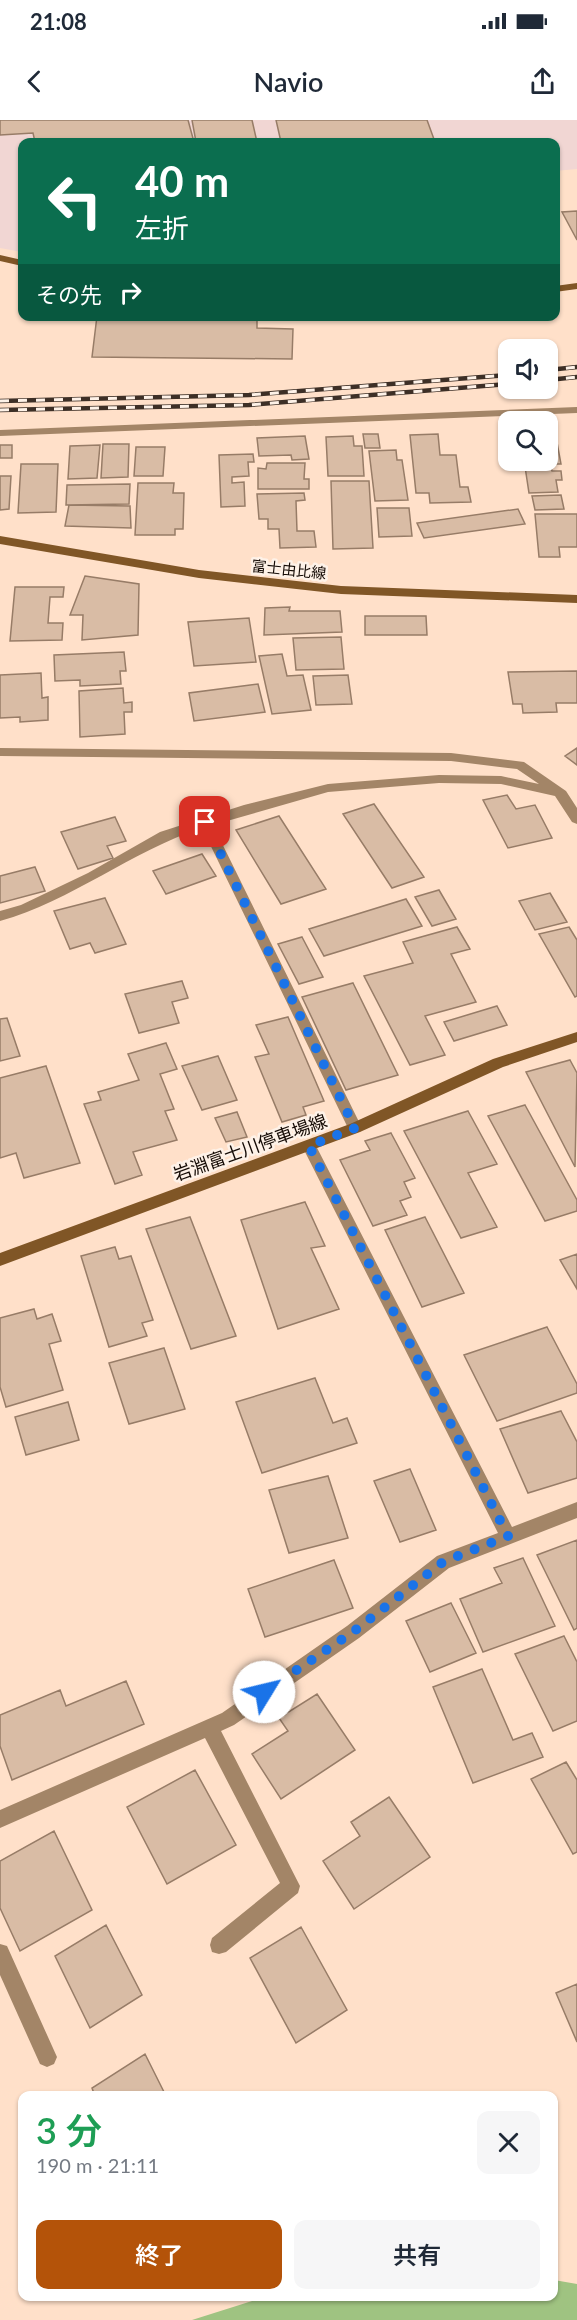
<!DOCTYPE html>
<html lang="ja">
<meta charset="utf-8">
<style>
body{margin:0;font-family:Lato,"Noto Sans JP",sans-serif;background:#f6f6f7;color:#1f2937;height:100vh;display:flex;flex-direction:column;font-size:22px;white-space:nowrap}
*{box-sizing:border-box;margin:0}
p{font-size:20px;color:#747a83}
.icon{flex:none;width:33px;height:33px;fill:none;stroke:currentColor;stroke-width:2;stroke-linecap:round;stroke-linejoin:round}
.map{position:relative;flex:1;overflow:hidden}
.details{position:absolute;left:18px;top:1971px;width:540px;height:210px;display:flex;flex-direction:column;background:#fff;border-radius:12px;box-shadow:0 2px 4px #0004}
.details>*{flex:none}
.banner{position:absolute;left:18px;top:18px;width:542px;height:183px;border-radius:12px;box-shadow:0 2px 4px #0004;background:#0b6e4f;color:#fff;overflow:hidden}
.tools{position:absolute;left:498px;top:219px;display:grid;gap:12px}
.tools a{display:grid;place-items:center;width:60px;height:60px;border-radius:12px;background:#fff;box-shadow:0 2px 4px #0004;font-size:30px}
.pin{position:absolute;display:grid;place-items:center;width:51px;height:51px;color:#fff;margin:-26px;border-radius:12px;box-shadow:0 3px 9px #0006}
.me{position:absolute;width:66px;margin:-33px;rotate:54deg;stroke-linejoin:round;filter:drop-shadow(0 0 4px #0008)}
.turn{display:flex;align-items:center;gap:21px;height:126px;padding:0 18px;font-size:27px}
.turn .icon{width:78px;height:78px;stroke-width:2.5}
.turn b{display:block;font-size:42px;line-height:51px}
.then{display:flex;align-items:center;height:57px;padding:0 18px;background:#0003;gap:12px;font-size:22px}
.round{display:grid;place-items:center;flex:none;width:63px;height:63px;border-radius:12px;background:#f6f6f7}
.head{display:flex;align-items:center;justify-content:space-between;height:102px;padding:0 18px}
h1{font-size:36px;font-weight:600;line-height:45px;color:#1e9e55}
.cta{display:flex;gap:12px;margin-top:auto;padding:12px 18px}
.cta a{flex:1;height:69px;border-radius:12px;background:#b45309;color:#fff;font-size:24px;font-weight:600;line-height:69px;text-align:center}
.cta a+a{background:#f6f6f7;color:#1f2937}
.status{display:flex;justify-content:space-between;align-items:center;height:42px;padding:0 30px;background:#fff;direction:ltr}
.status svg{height:16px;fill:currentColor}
header{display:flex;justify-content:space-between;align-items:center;height:78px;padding:0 18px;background:#fff;font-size:27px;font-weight:600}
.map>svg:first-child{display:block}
.industrial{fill:#f1d6d3}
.green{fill:#9fc381}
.building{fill:#d9bca5;stroke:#977c67;stroke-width:1.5}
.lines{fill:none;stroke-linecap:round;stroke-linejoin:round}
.street{fill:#a38567;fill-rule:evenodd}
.secondary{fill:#805626;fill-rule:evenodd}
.rail-casing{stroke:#3d2f26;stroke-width:4.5}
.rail{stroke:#fef2e8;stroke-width:3;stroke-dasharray:9;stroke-linecap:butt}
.route{stroke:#1a73e8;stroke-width:10;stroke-dasharray:0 18}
.labels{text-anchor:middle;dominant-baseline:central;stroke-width:5;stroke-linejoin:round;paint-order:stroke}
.far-street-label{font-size:15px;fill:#140a04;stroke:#fef2e8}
.street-label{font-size:18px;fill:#140a04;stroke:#fef2e8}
</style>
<div class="status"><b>21:08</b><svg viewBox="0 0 49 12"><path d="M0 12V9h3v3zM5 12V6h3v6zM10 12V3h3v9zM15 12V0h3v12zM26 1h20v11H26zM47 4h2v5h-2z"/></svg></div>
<header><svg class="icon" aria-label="back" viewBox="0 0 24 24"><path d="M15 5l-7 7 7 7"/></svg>Navio<svg class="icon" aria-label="share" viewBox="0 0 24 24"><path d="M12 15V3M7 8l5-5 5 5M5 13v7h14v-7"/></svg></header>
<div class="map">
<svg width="577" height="2200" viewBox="0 0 577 2200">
<rect width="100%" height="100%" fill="#ffe0c9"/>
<path class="industrial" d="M0 0H577V49L555 51V22H22V132L0 128Z"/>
<path class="green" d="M554 2160 577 2164V2200H192L265 2177 554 2176Z"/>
<path class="building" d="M0 0H188L194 22H35L33 13 0 15Z
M192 0H252L257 22H196Z
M276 0H427L435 22H281Z
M577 91V120L562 92Z
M97 196 257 197V208L293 209 292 239 92 237Z
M363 314H378L380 328H365Z
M438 314 440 335H456L460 367H468L471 382 430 383 429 373H416L410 315Z
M305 316 309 339 292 340 291 335 259 336 257 318Z
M353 316 354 326H362L364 356H328L326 317Z
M548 317H556L561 344H550L552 351H561L562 360H556L558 372 529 373 524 340H548Z
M103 324H129L128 357 101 358Z
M0 325H12V338H0Z
M100 325 97 358 68 359 70 326Z
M136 327H165L163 356H134Z
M396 330 397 340H402L408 380 375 381 369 331Z
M253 334 254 342H248L249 356 232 357V363L244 362 245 386 221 387 219 335Z
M267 343H305L304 359H309V369H258V348L266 349Z
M21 344H58L56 392 18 393Z
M0 356H11L9 389 0 390Z
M331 361H369L373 428 333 429Z
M138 363H174L173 373H184L183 409H175V415H135Z
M130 364 129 384 66 385 67 365Z
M304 373 305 380 296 381 297 411H314L316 427 280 428 279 409H268V399H259L257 374Z
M561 375 564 389 535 390 532 376Z
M69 385 130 386 131 408 65 406Z
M377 388H409L412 416 379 417Z
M518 389 525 404 424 418 417 403Z
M535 394H577V427H559L560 437H539Z
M85 456 139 464 138 515 82 520 83 495H70Z
M15 467H64L63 477H50L48 503H63L62 520 10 521Z
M290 487 289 491H340L342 512 264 515 265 488Z
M365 496H426L427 515H365Z
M249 498 256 542 194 546 188 502Z
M341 517 344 549 296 550 293 518Z
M124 532 126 551H120L121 564 80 566V560L55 561 54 535Z
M282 534 287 556 303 555 311 590 272 594 259 536Z
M577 551V583H556L557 592 523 593 522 584H513L508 552Z
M41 553 42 578 48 577V600L20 602V597L0 598V555Z
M348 555 352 584 316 585 313 556Z
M258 564 265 592 194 601 189 573Z
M123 568 124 583 132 582V592H124L125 614 80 617 79 571Z
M577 628V645L565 636Z
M507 675 516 689 535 685 552 718 508 728 483 680Z
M374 684 424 757 392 768 343 694Z
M279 696 326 769 281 784 236 710Z
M115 697 126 721 107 726 113 738 78 749 61 712Z
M202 734 216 756 166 774 153 751Z
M35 747 45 771 0 783V756Z
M439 770 456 799 432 806 415 777Z
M550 773 567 802 535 810 519 781Z
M105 778 126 824 95 833 90 823 70 829 54 791Z
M406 779 422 806 324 836 309 809Z
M457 807 470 829 451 834 476 882 425 896 445 935 410 945 364 856 413 843 403 822Z
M569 807 577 820V876L575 877 539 814Z
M302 817 323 857 299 864 278 824Z
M182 861 188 878 172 882 179 903 139 913 125 874Z
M353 863 398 955 346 970 302 877Z
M497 886 507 905 454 921 444 902Z
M288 897 324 981 303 987 306 995 282 1002 255 937 269 934 256 905Z
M7 898 20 936 0 941V899Z
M166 923 177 949 160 954 174 989 165 991 177 1020 133 1032 142 1055 115 1064 84 984 101 980 98 972 139 960 128 934Z
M218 936 237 980 202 990 182 946Z
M570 940 577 953 575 1047 526 952Z
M46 946 80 1043 24 1058 16 1033 0 1038V958Z
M525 985 577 1080V1091L545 1101 488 996Z
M468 991 497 1044 468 1053 497 1107 461 1118 404 1011Z
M237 992 247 1017 226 1022 215 998Z
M391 1013 415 1058 404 1062 411 1077 400 1081 407 1095 373 1106 340 1040 370 1030 365 1021Z
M305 1082 325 1126 311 1128 339 1189 278 1209 241 1100Z
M190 1097 236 1216 191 1229 146 1109Z
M425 1097 464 1173 422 1187 385 1110Z
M115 1127 119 1139 131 1136 153 1200 142 1203 147 1216 109 1227 81 1136Z
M577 1134V1169L560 1140Z
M34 1189 37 1199 52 1194 61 1221 49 1224 63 1270 6 1287 0 1267V1198Z
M547 1207 577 1264V1273L497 1301 464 1235Z
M164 1228 185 1289 129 1304 109 1243Z
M315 1258 333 1303 347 1298 357 1323 262 1353 236 1282Z
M68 1282 79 1320 26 1335 15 1297Z
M561 1291 577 1322V1358L528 1373 500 1309Z
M410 1349 436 1410 400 1422 374 1361Z
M328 1356 348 1418 289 1433 269 1370Z
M577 1420V1508L574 1510 537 1435Z
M523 1438 555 1506 483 1532 460 1479 502 1463 494 1448Z
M334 1440 353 1488 265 1517 248 1469Z
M451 1483 476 1533 430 1552 406 1501Z
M564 1516 577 1542V1601L553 1611 515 1534Z
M482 1549 513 1620 532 1613 543 1637 473 1663 433 1567Z
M126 1561 144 1604 12 1660 0 1626V1595L60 1570 66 1586Z
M317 1574 355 1630 281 1679 252 1634 288 1611 279 1598Z
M566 1642 577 1660V1732L573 1734 531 1659Z
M195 1650 236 1725 167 1764 127 1687Z
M389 1677 430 1737 354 1789 323 1741 360 1716 351 1702Z
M54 1711 92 1790 20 1831 0 1788V1741Z
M106 1805 142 1875 90 1908 55 1836Z
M301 1807 347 1890 296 1923 250 1838Z
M577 1864V1922L556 1873Z
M145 1934 166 1976H95L92 1968Z"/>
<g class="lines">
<path class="street" d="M577 287V293L0 316V310Z
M0 628 451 633 524 642 566 671 577 688V704L572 702 555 676 501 664 439 663 328 672 213 705 362 1008 360 1012H350L348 1008 202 708C131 731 72 781 0 801V791L21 785 88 753 160 712 244 685 328 664 439 655 501 656 539 664 517 649 451 641 0 636Z
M309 1020 314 1022 512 1407 577 1382V1398L449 1448 359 1518 234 1605 221 1611 300 1766 298 1773 226 1832 219 1834 212 1832 210 1825 212 1818 280 1763 205 1618 0 1708V1690L222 1593 347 1506 437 1436 498 1413 302 1026 304 1022Z
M0 1824 7 1826 57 1937 54 1944 47 1947 40 1944 0 1855Z"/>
<path class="secondary" d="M0 135 22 140V146L0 141Z
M577 163V169L555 172V166Z
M0 416 199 450 341 466 577 475V483L341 474 199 458 0 424Z
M577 912V922L503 947 360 1012 0 1146V1133L350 1004 493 939Z"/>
<defs>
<path id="rail" d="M548 250 577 247
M548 260 577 257
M0 281 249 275 508 255
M0 290 249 285 508 264"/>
</defs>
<use href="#rail" class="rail-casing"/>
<use href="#rail" class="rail"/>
</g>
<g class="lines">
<path class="route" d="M205 702 355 1008 309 1026 508 1416 443 1442 353 1512 264 1572"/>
</g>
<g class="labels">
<g class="far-street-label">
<text transform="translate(289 449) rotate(6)">富士由比線</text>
</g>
<g class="street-label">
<text transform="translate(250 1027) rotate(-20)">岩淵富士川停車場線</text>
</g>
</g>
</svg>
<div class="tools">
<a><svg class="icon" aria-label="sound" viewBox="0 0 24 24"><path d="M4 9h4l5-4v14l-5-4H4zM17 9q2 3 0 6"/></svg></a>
<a><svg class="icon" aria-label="search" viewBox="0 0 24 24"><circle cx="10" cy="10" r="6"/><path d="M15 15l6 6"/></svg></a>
</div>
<div class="pin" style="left:205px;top:702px;background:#d93025"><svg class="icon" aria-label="arrive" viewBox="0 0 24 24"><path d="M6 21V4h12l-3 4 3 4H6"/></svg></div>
<svg class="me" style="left:264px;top:1572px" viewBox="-20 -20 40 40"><circle r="19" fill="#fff"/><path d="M0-13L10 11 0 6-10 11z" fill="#1a73e8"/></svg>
<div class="banner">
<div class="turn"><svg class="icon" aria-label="left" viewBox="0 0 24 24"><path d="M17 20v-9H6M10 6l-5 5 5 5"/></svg><div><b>40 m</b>左折</div></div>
<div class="then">その先<svg class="icon" aria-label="right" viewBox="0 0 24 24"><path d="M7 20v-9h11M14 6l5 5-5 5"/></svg></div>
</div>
<section class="details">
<div class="head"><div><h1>3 分</h1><p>190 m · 21:11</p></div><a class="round"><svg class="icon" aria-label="close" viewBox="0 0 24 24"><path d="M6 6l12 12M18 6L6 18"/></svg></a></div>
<div class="cta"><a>終了</a><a>共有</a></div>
</section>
</div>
